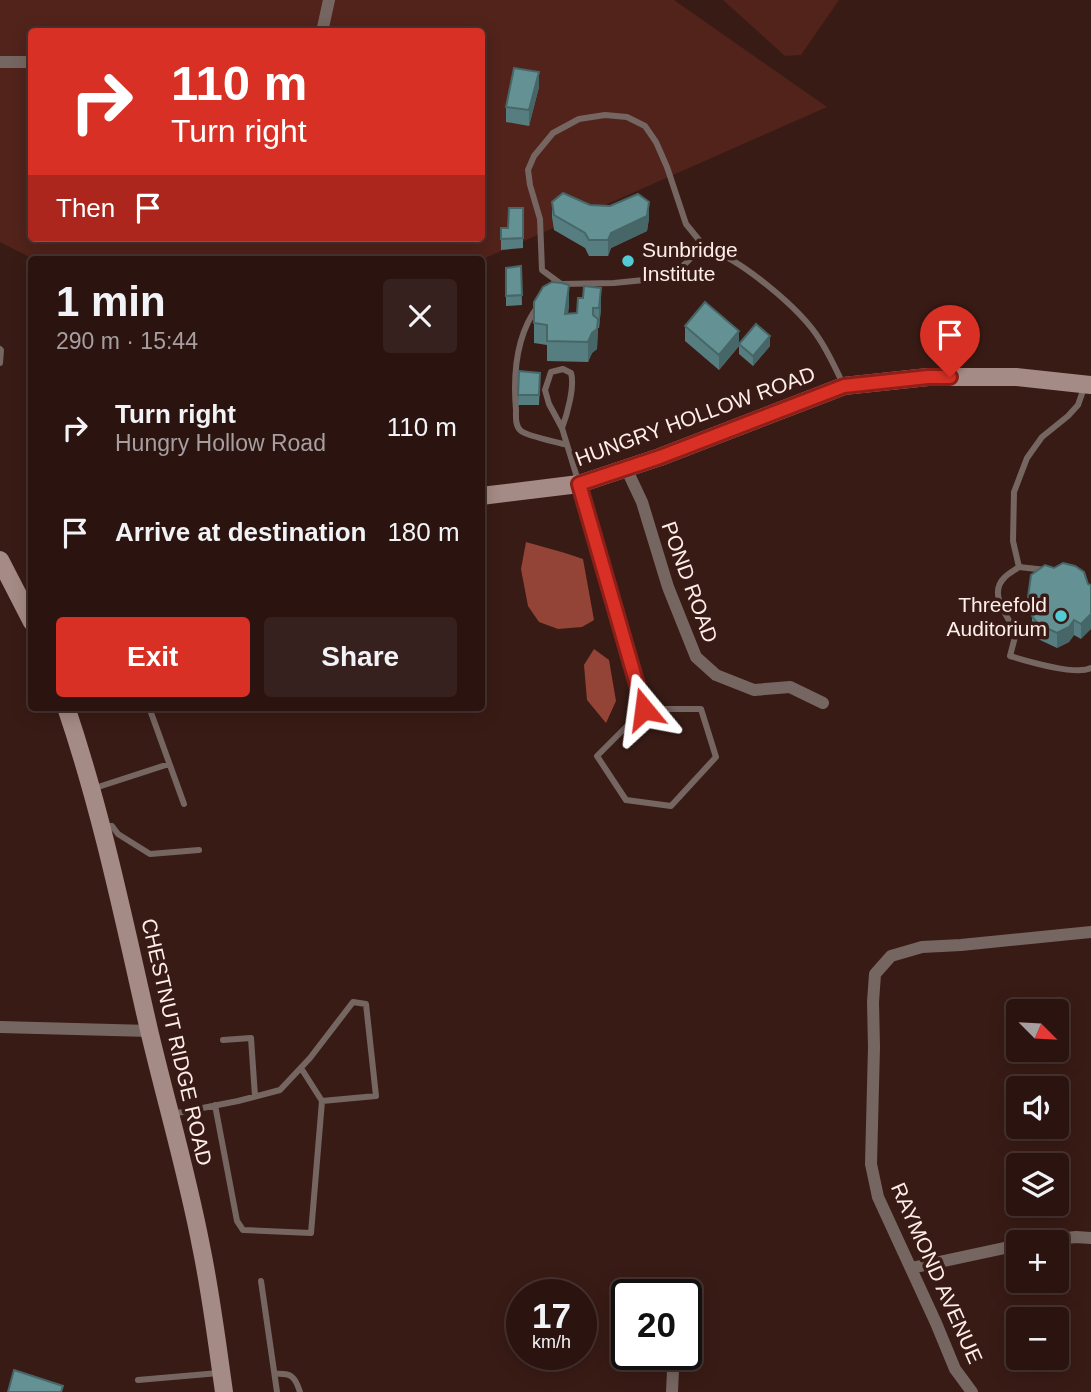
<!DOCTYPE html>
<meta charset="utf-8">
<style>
body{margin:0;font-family:Arial,sans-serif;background:#37211e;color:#f1f3f6;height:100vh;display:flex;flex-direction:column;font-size:26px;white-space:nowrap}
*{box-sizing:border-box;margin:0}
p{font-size:23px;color:#a69e9f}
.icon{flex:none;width:38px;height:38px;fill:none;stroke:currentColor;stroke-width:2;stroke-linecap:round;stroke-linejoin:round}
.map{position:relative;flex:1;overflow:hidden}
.drawer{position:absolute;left:28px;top:256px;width:457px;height:455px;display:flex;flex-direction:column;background:#2b1410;border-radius:7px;box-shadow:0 4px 18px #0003,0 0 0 2px #473330}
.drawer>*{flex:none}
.hud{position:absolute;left:28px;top:28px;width:457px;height:214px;border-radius:7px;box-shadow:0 4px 18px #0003,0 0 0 2px #473330;background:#d93025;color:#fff;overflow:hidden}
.needle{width:46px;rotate:114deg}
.tools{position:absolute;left:1006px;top:999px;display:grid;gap:14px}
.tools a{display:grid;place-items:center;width:63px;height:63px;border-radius:7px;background:#2b1410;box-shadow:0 4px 18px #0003,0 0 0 2px #473330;font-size:35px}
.speed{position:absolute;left:506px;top:1279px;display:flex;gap:14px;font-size:35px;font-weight:700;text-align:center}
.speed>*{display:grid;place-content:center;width:91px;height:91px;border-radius:50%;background:#2b1410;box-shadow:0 4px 18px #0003,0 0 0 2px #473330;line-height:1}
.speed small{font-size:18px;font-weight:400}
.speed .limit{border:4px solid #111;border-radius:10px;background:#fff;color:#111}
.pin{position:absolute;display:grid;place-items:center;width:60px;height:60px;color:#fff;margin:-72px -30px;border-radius:50% 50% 50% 0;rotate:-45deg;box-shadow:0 0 7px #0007}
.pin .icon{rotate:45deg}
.me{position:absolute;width:77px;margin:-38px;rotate:344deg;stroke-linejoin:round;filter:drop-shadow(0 0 5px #0008)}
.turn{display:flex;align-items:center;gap:24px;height:147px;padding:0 28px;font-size:32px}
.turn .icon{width:91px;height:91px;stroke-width:2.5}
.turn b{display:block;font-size:49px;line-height:60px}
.then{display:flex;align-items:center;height:66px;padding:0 28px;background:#0003;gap:14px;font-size:26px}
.round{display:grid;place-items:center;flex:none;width:74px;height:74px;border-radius:7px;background:#37211e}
.head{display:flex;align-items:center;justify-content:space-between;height:119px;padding:0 28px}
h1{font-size:42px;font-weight:600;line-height:52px}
.action{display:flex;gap:14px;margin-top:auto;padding:14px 28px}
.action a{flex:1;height:80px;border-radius:7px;background:#d93025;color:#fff;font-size:28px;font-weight:600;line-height:80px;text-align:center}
.action a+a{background:#37211e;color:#f1f3f6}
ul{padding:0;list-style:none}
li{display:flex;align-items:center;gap:21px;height:105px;padding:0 28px}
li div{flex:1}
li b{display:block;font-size:26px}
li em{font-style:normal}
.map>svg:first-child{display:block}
.green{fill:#51231b;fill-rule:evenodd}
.water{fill:#944436}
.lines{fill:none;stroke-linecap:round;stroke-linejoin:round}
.lane{stroke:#766662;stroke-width:6}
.street{stroke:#766662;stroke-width:12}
.secondary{stroke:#a58b85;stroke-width:18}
.wall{fill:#567d7f}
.shaded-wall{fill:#466668}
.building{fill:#649194;stroke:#466668;stroke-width:2}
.route-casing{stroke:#8d1f18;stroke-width:18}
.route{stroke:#d93025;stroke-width:12}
.poi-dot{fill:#51ccd4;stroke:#391b15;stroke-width:2.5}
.labels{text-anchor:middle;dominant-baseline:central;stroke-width:7;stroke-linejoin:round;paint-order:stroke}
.poi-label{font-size:21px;fill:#ffedea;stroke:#391b15;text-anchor:start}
.street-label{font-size:21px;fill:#ffedea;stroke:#391b15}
</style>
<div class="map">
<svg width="1091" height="1392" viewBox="0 0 1091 1392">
<rect width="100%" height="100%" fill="#391b15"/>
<path class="green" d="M0 0H674L827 107 481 260 33 259 0 242ZM32 32H481V238H32Z
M723 0H839L801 55 785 56Z"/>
<path class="water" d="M526 542 565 553 583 559 594 620 582 627 558 629 539 622 528 606 521 569Z
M594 649 609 660 616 701 606 723 587 700 584 665Z"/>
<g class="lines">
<path class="lane" d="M702 247 685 264 664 278 614 283 561 284 542 270 540 219 530 185 528 170 534 156 553 133 579 119 605 115 627 117 645 126 656 142 667 167 686 224 699 240 702 247C738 256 801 309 820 340 829 354 836 369 843 384
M538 306C516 335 513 375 516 410 516 417 515 426 521 431 527 436 557 442 567 445
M0 349 1 350 0 363
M562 428C567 415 575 386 571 373L563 369 551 372 545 390 549 404 562 428 579 484 644 709
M1019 567C1015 570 1009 573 1005 577 987 594 1008 616 1016 633L1010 656C1027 661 1076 676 1091 668
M1046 570 1019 567 1013 541 1014 492 1027 458 1042 437 1068 416 1078 405 1085 385
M149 707 184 804
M644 709H701L716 757 671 806 626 800 597 756Z
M95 788 169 764
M102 826H112L118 834 150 854 199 850
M223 1040 251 1038 255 1096
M215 1105 237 1221 243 1230 311 1233 322 1101 301 1068
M172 1114 238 1101 280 1090 310 1058 353 1002 366 1004 376 1096 322 1101
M261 1281 277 1392
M275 1374C291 1373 295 1376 300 1392
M138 1380 219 1373"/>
<path class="street" d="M322 32 329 0
M0 62H32
M626 468 642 502 668 587 696 657 716 675 754 690 790 687 823 703
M0 1027 150 1031
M1029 1242 1076 1237 1091 1238
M911 1268 1018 1245
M672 1392 673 1370
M972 1392 955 1369 936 1323 878 1197 871 1164 874 1047 873 1002 875 974 891 956 922 947 961 945 1091 932"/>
<path class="secondary" d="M481 496 579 484 660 457 844 386 928 377H1016L1091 385
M0 560 32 622
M66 707C102 813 124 921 149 1030 166 1102 187 1173 201 1246 211 1294 217 1343 224 1392"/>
</g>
<path class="wall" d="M539 87 529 126 506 122V107Z
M552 202 590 205 649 218 647 231 611 248 608 256H589L585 248 554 230 552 217Z
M523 208V248L501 250V228H508Z
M521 266 522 305 506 306V268Z
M578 298 601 308 599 328H598L597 349 592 353 588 362 547 361V345L534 343V302L569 305 568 314 577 313Z
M685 326 739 346 719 370 685 341Z
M739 344 770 346 753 366 739 354Z
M519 371 540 383 539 405H518Z
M1054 568 1084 572 1081 639 1074 635 1069 642 1057 648 1038 639 1032 631V616L1028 612V597Z"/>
<path class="shaded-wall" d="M539 72V87L529 126V110Z
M649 202V218L647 231 611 248 608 256V240L611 233Z
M569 285V305L565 334V314Z
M601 288V308L599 328V308Z
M598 319 597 349 592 353 588 362V342Z
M739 331V346L719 370V355Z
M770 336V346L753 366V356Z
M1091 614V629L1081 639V624Z
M1074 620V635L1069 642 1057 648V633Z"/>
<path class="building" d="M514 68 539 72 529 110 506 107Z
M563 193 590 205 610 206 638 194 649 202 647 216 611 233 608 240H589L585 233 554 215 552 202Z
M509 208H523V238L501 239V228H508Z
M521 266 522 295 506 296V268Z
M552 282 562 283 569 285 565 314 577 313 578 298H583L584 286 601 288 599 308H593V315L598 319 597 329 592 333 588 342 547 341V325L534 323V302L543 287Z
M705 302 739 331 719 355 685 326Z
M756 324 770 336 753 356 739 344Z
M519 371 540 373 539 395H518Z
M1063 563 1075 566 1084 572 1088 584 1091 585V614L1081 624 1074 620 1069 627 1057 633 1038 624 1032 616 1035 604 1028 597 1031 575 1045 565 1054 568Z
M14 1370 63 1386 61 1392H8Z"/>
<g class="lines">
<defs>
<path id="route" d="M644 709 579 484 660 457 844 386 928 377H950"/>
</defs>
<use href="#route" class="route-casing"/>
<use href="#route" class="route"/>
</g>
<g class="poi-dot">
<circle cx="628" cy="261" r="7"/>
<circle cx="1061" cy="616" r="7"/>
</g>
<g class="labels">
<g class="poi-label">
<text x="642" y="249">Sunbridge<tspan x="642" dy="24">Institute</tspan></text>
<text x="1047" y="604" text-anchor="end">Threefold<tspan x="1047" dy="24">Auditorium</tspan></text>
</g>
<g class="street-label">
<text transform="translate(695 416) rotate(-20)">HUNGRY HOLLOW ROAD</text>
<text transform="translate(690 582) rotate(70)">POND ROAD</text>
<text transform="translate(177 1042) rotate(77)">CHESTNUT RIDGE ROAD</text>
<text transform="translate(937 1273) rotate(66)">RAYMOND AVENUE</text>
</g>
</g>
</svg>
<div class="tools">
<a><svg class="needle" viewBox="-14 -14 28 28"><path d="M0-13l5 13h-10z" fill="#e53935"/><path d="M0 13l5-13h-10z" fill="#a69e9f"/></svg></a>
<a><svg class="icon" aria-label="sound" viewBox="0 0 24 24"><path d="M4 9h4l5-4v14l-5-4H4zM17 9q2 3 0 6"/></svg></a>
<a><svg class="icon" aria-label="layers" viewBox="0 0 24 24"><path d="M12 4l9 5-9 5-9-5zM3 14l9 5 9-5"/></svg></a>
<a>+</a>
<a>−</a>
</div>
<div class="speed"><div>17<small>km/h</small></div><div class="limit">20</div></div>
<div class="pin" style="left:950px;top:377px;background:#d93025"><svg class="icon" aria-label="arrive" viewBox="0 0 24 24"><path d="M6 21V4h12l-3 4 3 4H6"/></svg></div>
<svg class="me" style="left:644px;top:709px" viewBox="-20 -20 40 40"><path d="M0-17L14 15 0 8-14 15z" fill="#d93025" stroke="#fff" stroke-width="4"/></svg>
<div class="hud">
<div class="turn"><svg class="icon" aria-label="right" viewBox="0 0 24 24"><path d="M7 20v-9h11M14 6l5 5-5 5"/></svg><div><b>110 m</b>Turn right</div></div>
<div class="then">Then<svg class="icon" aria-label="arrive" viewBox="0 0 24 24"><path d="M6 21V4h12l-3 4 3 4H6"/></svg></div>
</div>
<section class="drawer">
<div class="head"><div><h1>1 min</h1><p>290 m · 15:44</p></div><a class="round"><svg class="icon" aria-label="close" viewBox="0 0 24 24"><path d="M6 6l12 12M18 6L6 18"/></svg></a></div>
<ul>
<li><svg class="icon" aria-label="right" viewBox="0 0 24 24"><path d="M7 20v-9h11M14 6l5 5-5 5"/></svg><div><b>Turn right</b><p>Hungry Hollow Road</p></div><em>110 m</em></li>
<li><svg class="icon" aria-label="arrive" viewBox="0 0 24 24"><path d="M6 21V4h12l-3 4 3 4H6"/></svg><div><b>Arrive at destination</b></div><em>180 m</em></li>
</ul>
<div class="action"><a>Exit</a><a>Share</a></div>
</section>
</div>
